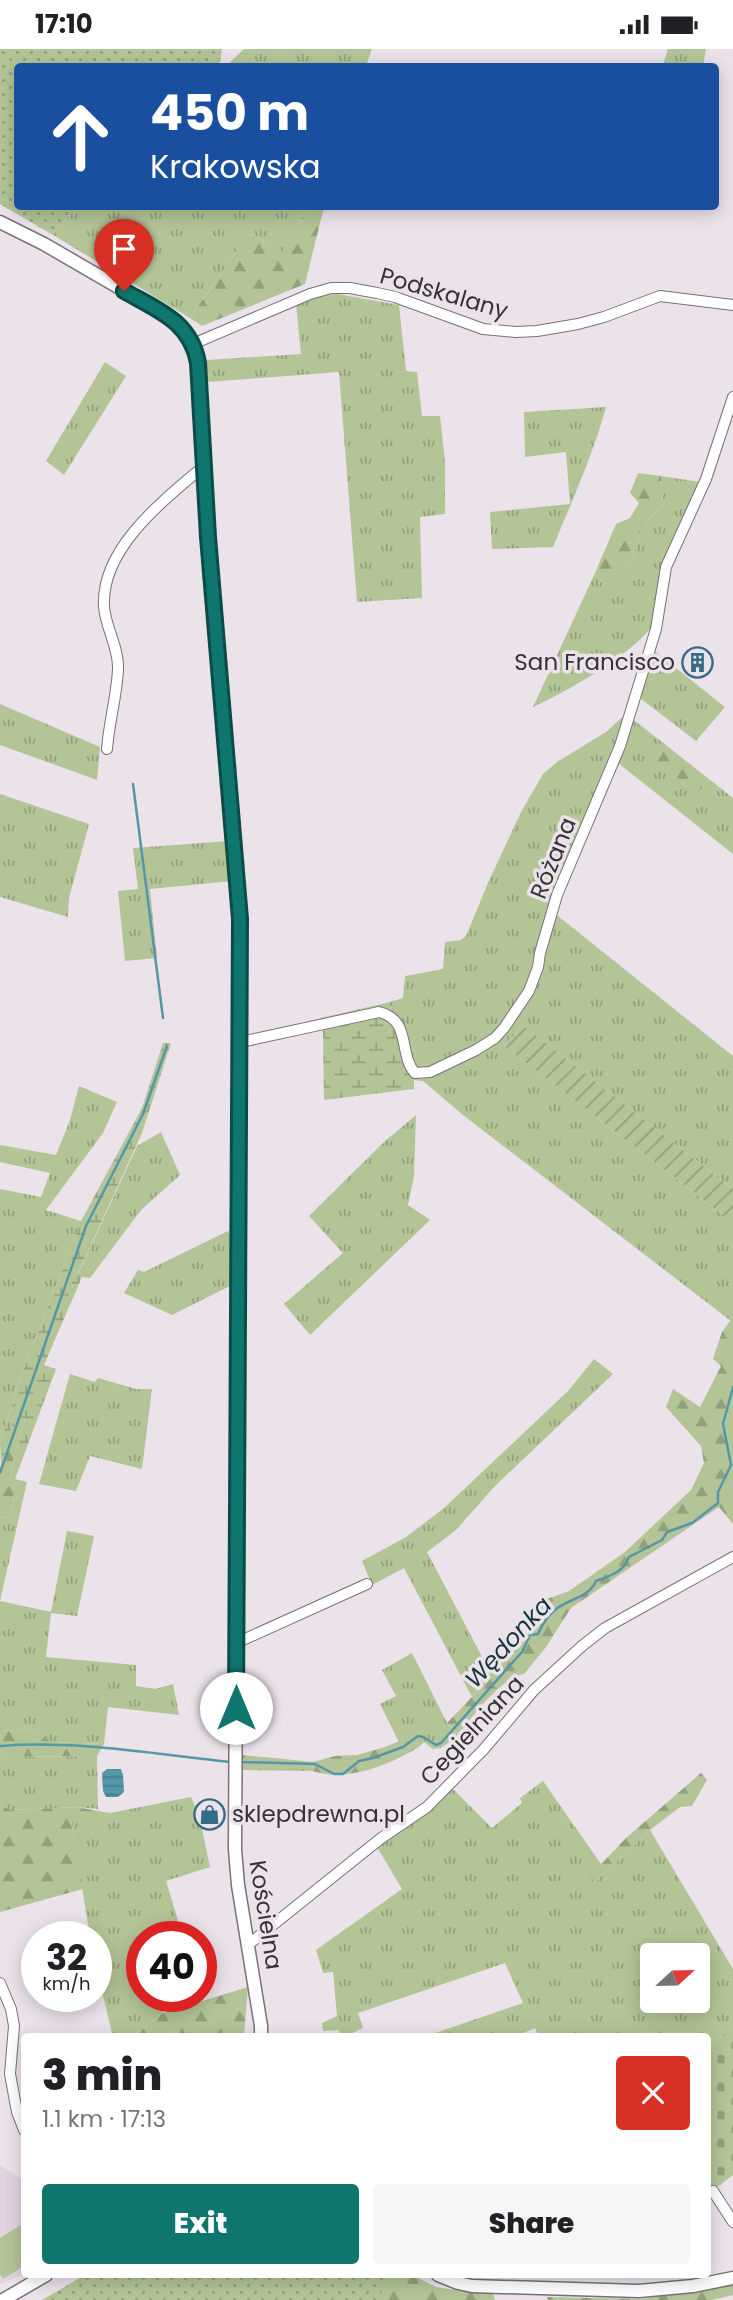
<!DOCTYPE html>
<meta charset="utf-8">
<style>
body{margin:0;font-family:Poppins,sans-serif;background:#f6f6f6;color:#202124;height:100vh;display:flex;flex-direction:column;font-size:26px;white-space:nowrap}
*{box-sizing:border-box;margin:0}
p{font-size:23px;color:#757577}
.icon{flex:none;width:38px;height:38px;fill:none;stroke:currentColor;stroke-width:2;stroke-linecap:round;stroke-linejoin:round}
.map{position:relative;flex:1;overflow:hidden}
.drawer{position:absolute;left:21px;top:1984px;width:690px;height:245px;display:flex;flex-direction:column;background:#fff;border-radius:7px;box-shadow:0 4px 18px #0003}
.drawer>*{flex:none}
.top-card{position:absolute;left:14px;top:14px;width:705px;height:147px;border-radius:7px;box-shadow:0 4px 18px #0003;background:#1a4fa0;color:#fff;overflow:hidden}
.needle{width:46px;rotate:68deg}
.buttons{position:absolute;left:640px;top:1894px;display:grid;gap:14px}
.buttons a{display:grid;place-items:center;width:70px;height:70px;border-radius:7px;background:#fff;box-shadow:0 4px 18px #0003;font-size:35px}
.speed{position:absolute;left:21px;top:1872px;display:flex;gap:14px;font-size:35px;font-weight:700;text-align:center}
.speed>*{display:grid;place-content:center;width:91px;height:91px;border-radius:50%;background:#fff;box-shadow:0 4px 18px #0003;line-height:1}
.speed small{font-size:18px;font-weight:400}
.speed .limit{border:10px solid #d22;background:#fff;color:#111}
.pin{position:absolute;display:grid;place-items:center;width:60px;height:60px;color:#fff;margin:-72px -30px;border-radius:50% 50% 50% 0;rotate:-45deg;box-shadow:0 0 7px #0007}
.pin .icon{rotate:45deg}
.me{position:absolute;width:77px;margin:-38px;rotate:0deg;stroke-linejoin:round;filter:drop-shadow(0 0 5px #0008)}
.turn{display:flex;align-items:center;gap:24px;height:147px;padding:0 21px;font-size:32px}
.turn .icon{width:91px;height:91px;stroke-width:2.5}
.turn b{display:block;font-size:49px;line-height:60px}
.round{display:grid;place-items:center;flex:none;width:74px;height:74px;border-radius:7px;background:#f6f6f6}
.headline{display:flex;align-items:center;justify-content:space-between;height:119px;padding:0 21px}
h1{font-size:42px;font-weight:800;line-height:52px}
.action{display:flex;gap:14px;margin-top:auto;padding:14px 21px}
.action a{flex:1;height:80px;border-radius:7px;background:#0f766e;color:#fff;font-size:28px;font-weight:800;line-height:80px;text-align:center}
.action a+a{background:#f6f6f6;color:#202124}
.status{display:flex;justify-content:space-between;align-items:center;height:49px;padding:0 35px;background:#fff;direction:ltr}
.status svg{height:19px;fill:currentColor}
.map>svg:first-child{display:block}
.built{fill:#e1d3e0}
.grass{fill:url(#grass-tufts);fill-rule:evenodd}
.forest{fill:url(#forest-firs)}
.wetland{fill:url(#wetland-marsh)}
.cemetery{fill:url(#cemetery-stones)}
.park{fill:url(#park-dots)}
.garden{fill:url(#garden-furrows)}
.pitch{fill:#b3c597}
.water{fill:url(#water-rules)}
.lines{fill:none;stroke-linecap:round;stroke-linejoin:round}
.stream{stroke:#5497a8;stroke-width:2.5}
.minor-casing{stroke:#787177;stroke-width:12}
.tertiary-casing{stroke:#787177;stroke-width:15}
.minor{stroke:#fff;stroke-width:10}
.tertiary{stroke:#fff;stroke-width:12}
.route-casing{stroke:#0a4d48;stroke-width:18}
.route{stroke:#0f766e;stroke-width:12}
.labels{text-anchor:middle;dominant-baseline:central;stroke-width:7;stroke-linejoin:round;paint-order:stroke}
.street-label{font-size:23px;fill:#363235;stroke:#ebe2ea}
.poi-label{font-size:23px;fill:#363235;stroke:#ebe2ea;text-anchor:end}
.water-label{font-size:24px;font-style:italic;fill:#14363e;stroke:#ebe2ea}
</style>
<div class="status"><b>17:10</b><svg viewBox="0 0 49 12"><path d="M0 12V9h3v3zM5 12V6h3v6zM10 12V3h3v9zM15 12V0h3v12zM26 1h20v11H26zM47 4h2v5h-2z"/></svg></div>
<div class="map">
<svg width="733" height="2251" viewBox="0 0 733 2251">
<defs>
<pattern id="grass-tufts" width="24" height="20" patternUnits="userSpaceOnUse" patternTransform="scale(1.75)"><rect width="24" height="20" fill="#b3c597"/><path d="M3 7l-1-3M5 7V3M7 7l1-3M15 17l-1-3M17 17v-4M19 17l1-3" fill="none" stroke="#92a17c"/></pattern>
<pattern id="forest-firs" width="22" height="20" patternUnits="userSpaceOnUse" patternTransform="scale(1.75)"><rect width="22" height="20" fill="#b3c597"/><path d="M5 1l3.5 6h-7zM16 11l3.5 6h-7z" fill="#92a17c"/></pattern>
<pattern id="wetland-marsh" width="20" height="14" patternUnits="userSpaceOnUse" patternTransform="scale(1.75)"><rect width="20" height="14" fill="#b3c597"/><path d="M1 5h8M5 5V1M11 12h8M15 12V8" fill="none" stroke="#92a17c"/></pattern>
<pattern id="cemetery-stones" width="16" height="16" patternUnits="userSpaceOnUse" patternTransform="scale(1.75)"><rect width="16" height="16" fill="#b3c597"/><path d="M2 7V4a2 2 0 0 1 4 0v3zM10 15v-3a2 2 0 0 1 4 0v3z" fill="#92a17c"/></pattern>
<pattern id="park-dots" width="8" height="8" patternUnits="userSpaceOnUse" patternTransform="scale(1.75)"><rect width="8" height="8" fill="#b3c597"/><path d="M2 2h.1M6 6h.1" fill="none" stroke="#92a17c" stroke-width="1.8" stroke-linecap="round"/></pattern>
<pattern id="garden-furrows" width="10" height="10" patternUnits="userSpaceOnUse" patternTransform="scale(1.75)"><rect width="10" height="10" fill="#b3c597"/><path d="M-1 1l2-2M0 10L10 0M9 11l2-2" fill="none" stroke="#92a17c"/></pattern>
<pattern id="water-rules" width="6" height="5" patternUnits="userSpaceOnUse" patternTransform="scale(1.75)"><rect width="6" height="5" fill="#5497a8"/><path d="M0 2.5h6" fill="none" stroke="#467c8a"/></pattern>
</defs>
<rect width="100%" height="100%" fill="#ebe2ea"/>
<path class="built" d="M0 2116 24 2132V2225L0 2235Z"/>
<path class="grass" d="M244 0H372L366 17H226Z
M668 0H706L703 17 662 18Z
M77 158H307L283 204 253 185 246 188 190 269 53 186Z
M338 245 399 256 406 322 417 323 422 367H440L445 413V465L420 468 422 549 357 553 339 323 207 333V311L301 305 296 255 312 247Z
M105 313 126 327 64 426 46 412Z
M606 358C593 406 572 452 553 498L492 500 490 463 570 455 566 403 525 408 524 363Z
M661 427 700 433C685 465 667 498 661 534 660 546 660 567 653 576 632 606 566 643 533 658L595 524 605 537 632 512 641 479 663 455Z
M652 600 725 658 696 692 636 646Z
M0 655 100 698 97 731 0 696Z
M627 664 612 713 549 859 533 914 536 927 553 863 733 1007V1140L523 976 504 997 733 1174V1268L731 1272 463 1066 423 1032 414 1031C401 1008 390 979 390 953L403 949 405 927 443 920 445 893 461 891 466 887 488 834 521 763 543 725 557 713 606 683Z
M630 668 667 697 658 713 697 745 709 730 733 749V805L618 714Z
M0 745 89 775 69 849 68 868 0 848Z
M229 792 232 832 150 840 157 909 125 912 118 842 138 840 133 799Z
M79 1037 117 1053 103 1084 46 1161 81 1172 20 1330 0 1394V1140L41 1148 50 1124 0 1113V1096L56 1106 70 1071Z
M416 1066 414 1127 408 1156 430 1171 310 1286 284 1255 343 1204 309 1167 384 1093Z
M161 1083 180 1126 141 1161 90 1229 82 1228 78 1225 137 1097Z
M228 1182 232 1189V1236L172 1266 124 1244 138 1221 144 1223Z
M594 1310 613 1325 495 1437 456 1481 427 1503 490 1623 472 1648 404 1519 372 1536 362 1512 406 1488 443 1460 568 1342Z
M70 1325 95 1333 98 1329 136 1340H152L142 1420 90 1407 76 1442 39 1435Z
M15 1430 27 1433 0 1552 51 1563 67 1482 94 1487 77 1567 51 1564 46 1608 136 1616V1637L155 1640 173 1635 179 1666 108 1658 104 1695 51 1693 31 1680 0 1682V1469L12 1468Z
M412 1604 447 1674 459 1686 441 1699 433 1700 424 1693 419 1698 414 1686 399 1693 380 1655 396 1647 382 1621Z
M243 1706 313 1713 312 1722 243 1721Z
M97 1707 98 1760 76 1758 11 1761 0 1756V1708Z
M543 1732 601 1815 591 1827 595 1833 650 1781 733 1920V1977L707 1999V1988H539L535 1979 514 1988H436L435 1984 523 1954 505 1914 358 1964 363 1979 344 1988H340L339 1981 323 1982 322 1974 337 1967 333 1923 323 1924 316 1901 402 1840 377 1798 428 1762 451 1738 492 1779 522 1754 520 1749ZM653 1906H698V1951H653Z
M191 1748 199 1766 210 1818 166 1832 183 1888H142V1948H158L163 1964 134 1986 135 1988H99L112 1984 96 1917V1888H90L71 1770 108 1769 110 1764Z"/>
<path class="forest" d="M307 158H324L305 235 202 277 190 269 246 188 253 185 283 203Z
M638 424 661 427 663 455 641 479 632 512 617 536 605 537 595 524 616 475 630 469 639 454 630 444Z
M667 697 709 730 697 745 657 713Z
M733 1268V1475L719 1458 571 1559 546 1598 524 1625C502 1628 471 1668 459 1686L447 1674 472 1648 490 1623 513 1602 544 1551 569 1542 625 1503 691 1441 704 1414 701 1397 666 1358 673 1340 700 1358 721 1317 713 1310 722 1283Z
M15 1366 25 1370 9 1426 15 1430 12 1468 0 1469V1418Z
M31 1680 51 1693 104 1695 97 1707 0 1708V1682Z
M414 1686 419 1698C387 1717 348 1733 312 1722L313 1713 335 1707 357 1706 385 1698Z
M701 1724 707 1731 692 1757 680 1758 650 1781 595 1833 590 1827 626 1789Z
M0 1756 11 1761 76 1758 110 1764 109 1769 71 1771 83 1840 0 1863Z
M248 1938 244 1988H135L134 1986 163 1964Z
M271 2226H412L436 2238 467 2243 493 2244 495 2251H337Z
M733 2235V2246L712 2251H548L547 2248 642 2250Z"/>
<path class="wetland" d="M390 953V970L399 986 408 1020 414 1031V1040L324 1051 323 980 321 969Z
M163 994H171L142 1084 78 1224 82 1228 44 1316 56 1320 15 1430 9 1426 25 1370 15 1366 1 1418 0 1394 20 1330 81 1172 142 1059Z"/>
<path class="cemetery" d="M733 1977V2126L707 2146V1999Z"/>
<path class="park" d="M0 0H222L220 13 215 17 18 18V158H77L53 186 0 155Z
M85 2226H387L379 2251H42Z"/>
<path class="garden" d="M523 976 733 1140V1174L504 997Z"/>
<path class="pitch" d="M24 2174V2217L3 2230 0 2225V2189Z"/>
<path class="water" d="M107 1720H121L123 1726 124 1743 118 1748H106L103 1742 102 1724Z"/>
<g class="lines">
<path class="stream" d="M133 735 163 969
M0 1424 86 1177 143 1065 167 997
M0 1697C76 1691 154 1705 230 1713
M241 1713 315 1715 334 1725H343L359 1712 373 1709 403 1698 418 1687 423 1688 436 1696 441 1694 522 1603 530 1586 538 1585C542 1576 547 1567 555 1561 569 1549 588 1550 596 1532 610 1527 624 1523 629 1508L662 1491 667 1483 692 1474 718 1454V1443L731 1416 723 1375 733 1338"/>
<defs>
<path id="minor" d="M193 295 310 245 331 239H350L377 244 395 248 483 280 516 283 537 282 578 275 604 268 660 247 733 256
M107 700C109 673 117 646 118 620 119 598 105 578 104 557 101 499 164 451 204 417
M241 993 379 963C412 971 398 1005 415 1024L430 1023 476 1001 495 989 504 979 529 942 538 918 540 904 557 846 620 697 656 580 666 518 706 430 733 348
M236 1594 367 1535
M249 1895 380 1790 427 1758 484 1700 534 1641 582 1597 605 1579 733 1508
M0 1934 11 1960 14 1977 10 2025 17 2063 24 2081
M713 2142 733 2173"/>
<path id="tertiary" d="M0 173 44 195 175 271 188 286 198 314 208 488 240 870 235 1800 238 1836 261 1977V1988
M438 2226 458 2234 472 2237 639 2242 693 2237 733 2229
M3 2251 46 2226"/>
</defs>
<use href="#minor" class="minor-casing"/>
<use href="#tertiary" class="tertiary-casing"/>
<use href="#minor" class="minor"/>
<use href="#tertiary" class="tertiary"/>
</g>
<g class="lines">
<defs>
<path id="route" d="M124 242C158 261 191 273 198 314L208 488 240 870 236 1659"/>
</defs>
<use href="#route" class="route-casing"/>
<use href="#route" class="route"/>
</g>
<defs>
<symbol id="building-ring" viewBox="-11 -11 22 22"><circle r="9.5" fill="#ebe2ea" stroke="#346c86" stroke-width="1.5"/><path d="M-4-6H4V6H1V3H-1V6H-4ZM-2.5-4.3h1.7v1.8h-1.7ZM.8-4.3h1.7v1.8H.8ZM-2.5-1h1.7V.8h-1.7ZM.8-1h1.7V.8H.8Z" fill="#346c86"/></symbol>
<symbol id="shop-ring" viewBox="-11 -11 22 22"><circle r="9.5" fill="#ebe2ea" stroke="#346c86" stroke-width="1.5"/><path d="M-5-2.5h2.3a2.7 3.5 0 0 1 5.4 0H5L5.5 6h-11ZM-1.5-2.5h3a1.5 2.3 0 0 0-3 0Z" fill="#346c86"/></symbol>
</defs>
<g fill-rule="evenodd">
<use href="#building-ring" x="680" y="596" width="35" height="35"/>
<use href="#shop-ring" x="192" y="1748" width="35" height="35"/>
</g>
<g class="labels">
<g class="street-label">
<text transform="translate(444 244) rotate(16)">Podskalany</text>
<text transform="translate(553 809) rotate(-68)">Różana</text>
<text transform="translate(472 1681) rotate(-47)">Cegielniana</text>
<text transform="translate(266 1866) rotate(81)">Kościelna</text>
</g>
<g class="poi-label">
<text x="675" y="613">San Francisco</text>
<text x="232" y="1765" text-anchor="start">sklepdrewna.pl</text>
</g>
<g class="water-label">
<text transform="translate(508 1593) rotate(-47)">Wędonka</text>
</g>
</g>
</svg>
<div class="buttons">
<a><svg class="needle" viewBox="-14 -14 28 28"><path d="M0-13l5 13h-10z" fill="#e53935"/><path d="M0 13l5-13h-10z" fill="#757577"/></svg></a>
</div>
<div class="speed"><div>32<small>km/h</small></div><div class="limit">40</div></div>
<div class="pin" style="left:124px;top:242px;background:#d93025"><svg class="icon" aria-label="arrive" viewBox="0 0 24 24"><path d="M6 21V4h12l-3 4 3 4H6"/></svg></div>
<svg class="me" style="left:236px;top:1659px" viewBox="-20 -20 40 40"><circle r="19" fill="#fff"/><path d="M0-13L10 11 0 6-10 11z" fill="#0f766e"/></svg>
<div class="top-card">
<div class="turn"><svg class="icon" aria-label="ahead" viewBox="0 0 24 24"><path d="M12 20V5M6 11l6-6 6 6"/></svg><div><b>450 m</b>Krakowska</div></div>
</div>
<section class="drawer">
<div class="headline"><div><h1>3 min</h1><p>1.1 km · 17:13</p></div><a class="round" style="background:#d93025;color:#fff"><svg class="icon" aria-label="close" viewBox="0 0 24 24"><path d="M6 6l12 12M18 6L6 18"/></svg></a></div>
<div class="action"><a>Exit</a><a>Share</a></div>
</section>
</div>
